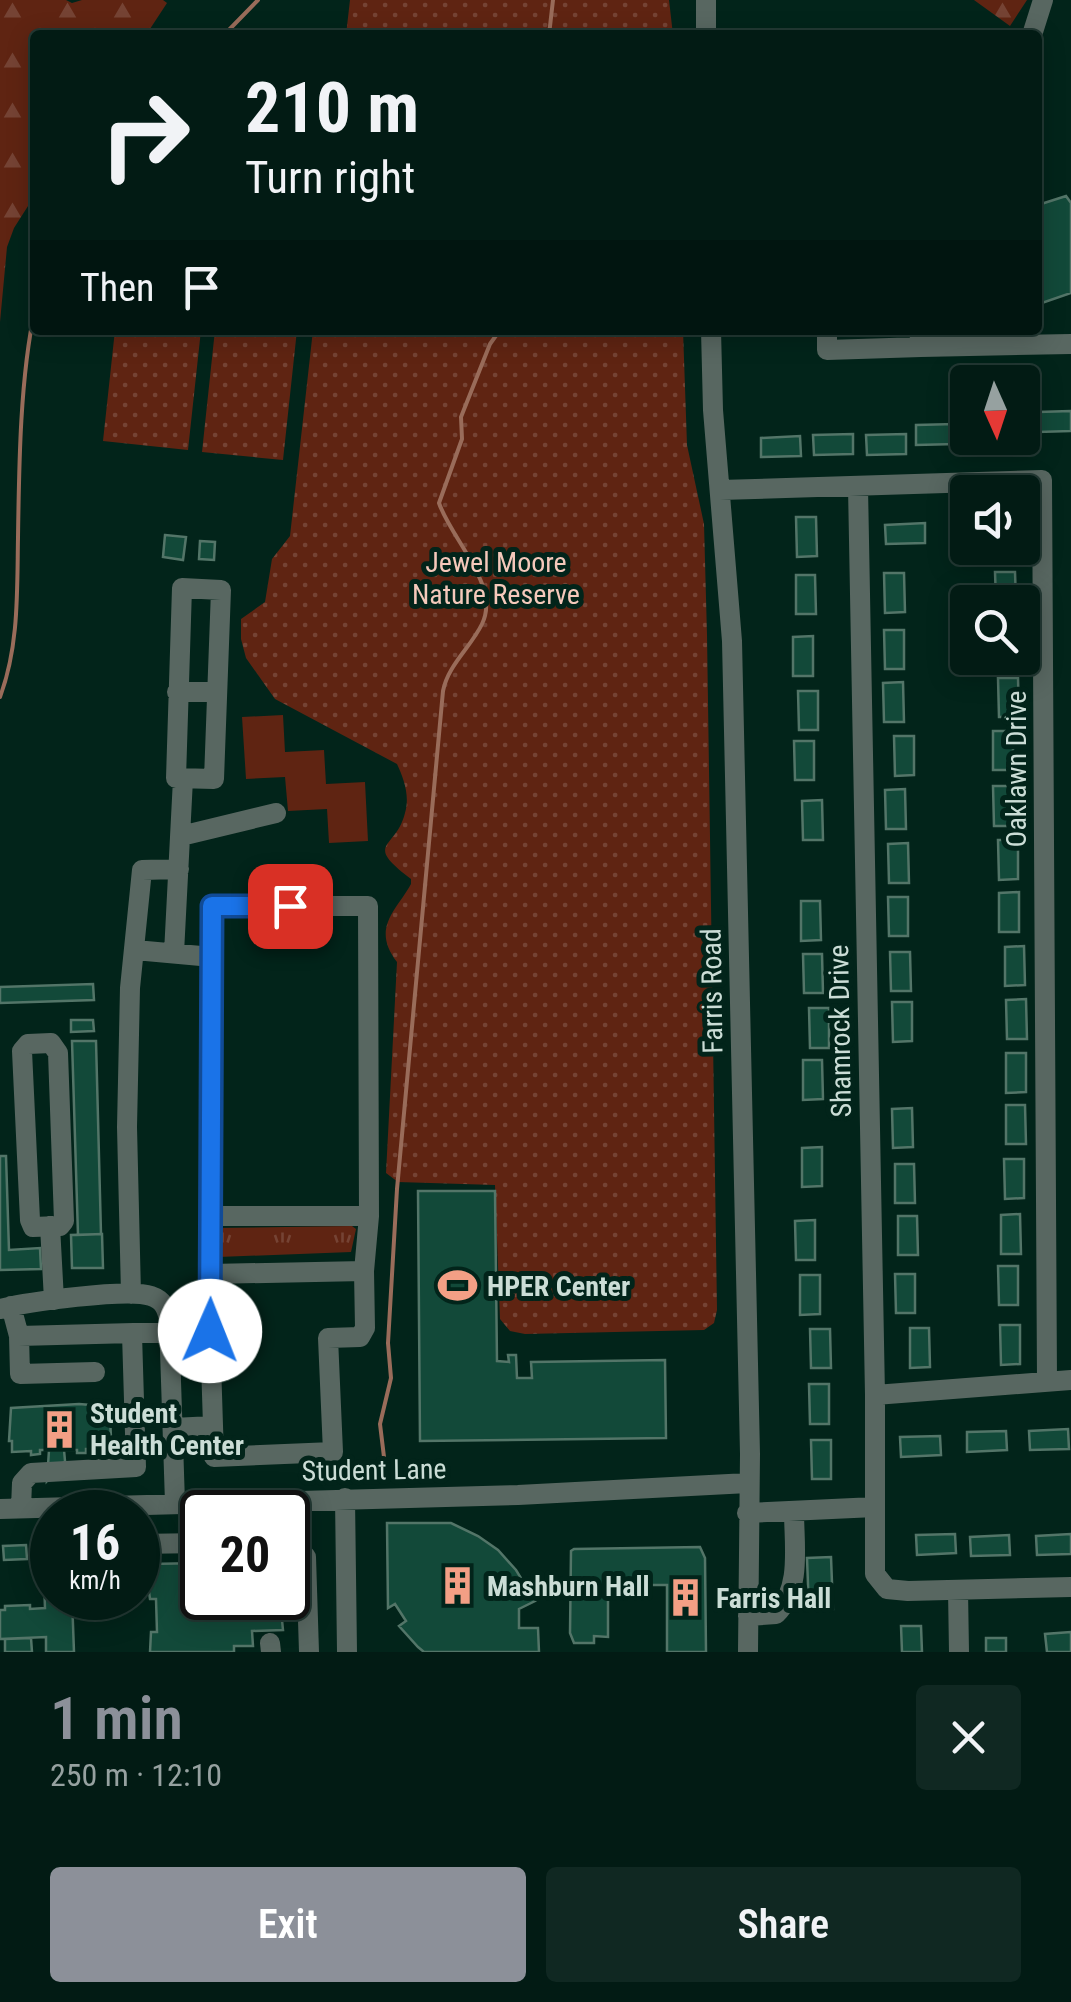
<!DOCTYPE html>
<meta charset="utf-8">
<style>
body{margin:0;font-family:"Roboto Condensed",sans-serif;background:#102822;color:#f1f3f6;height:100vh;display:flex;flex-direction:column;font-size:38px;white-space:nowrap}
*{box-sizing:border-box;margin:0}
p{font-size:32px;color:#96a1a0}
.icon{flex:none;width:55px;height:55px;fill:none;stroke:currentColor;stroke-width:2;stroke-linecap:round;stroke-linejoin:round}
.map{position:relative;height:1652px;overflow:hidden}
.panel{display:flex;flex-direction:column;background:#021b14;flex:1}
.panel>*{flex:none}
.top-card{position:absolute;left:30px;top:30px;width:1012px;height:305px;border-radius:10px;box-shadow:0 5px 25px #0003,0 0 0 2px #233934;background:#021b14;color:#f1f3f6;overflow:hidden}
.needle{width:65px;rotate:177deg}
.tools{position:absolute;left:950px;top:365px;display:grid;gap:20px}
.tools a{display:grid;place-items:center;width:90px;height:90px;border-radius:10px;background:#021b14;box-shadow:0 5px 25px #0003,0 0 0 2px #233934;font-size:50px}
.speed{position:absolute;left:30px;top:1490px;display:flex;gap:20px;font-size:50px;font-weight:700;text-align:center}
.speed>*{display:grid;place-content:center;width:130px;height:130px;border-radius:50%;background:#021b14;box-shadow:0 5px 25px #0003,0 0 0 2px #233934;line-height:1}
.speed small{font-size:25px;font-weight:400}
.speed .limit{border:5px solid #111;border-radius:15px;background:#fff;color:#111}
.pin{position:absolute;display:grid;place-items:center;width:85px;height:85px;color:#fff;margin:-42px;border-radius:20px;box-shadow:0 5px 15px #0006}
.me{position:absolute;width:110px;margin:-55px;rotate:1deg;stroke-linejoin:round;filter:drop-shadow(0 0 8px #0008)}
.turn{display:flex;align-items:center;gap:35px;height:210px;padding:0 50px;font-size:45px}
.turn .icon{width:130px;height:130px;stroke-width:2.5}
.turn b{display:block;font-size:70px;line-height:85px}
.then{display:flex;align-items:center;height:95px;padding:0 50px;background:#0003;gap:20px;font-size:38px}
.round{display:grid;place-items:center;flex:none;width:105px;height:105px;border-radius:10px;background:#102822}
.head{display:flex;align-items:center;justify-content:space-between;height:170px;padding:0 50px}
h1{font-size:60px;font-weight:600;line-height:75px;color:#8c9099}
.action{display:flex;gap:20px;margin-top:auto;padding:20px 50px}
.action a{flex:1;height:115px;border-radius:10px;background:#8c9099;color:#fff;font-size:40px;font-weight:600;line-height:115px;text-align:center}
.action a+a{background:#102822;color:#f1f3f6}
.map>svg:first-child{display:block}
.grass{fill:url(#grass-tufts)}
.forest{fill:url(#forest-firs)}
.park{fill:url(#park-dots)}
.garden{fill:#5f2412}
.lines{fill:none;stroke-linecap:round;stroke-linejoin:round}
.stream{stroke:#996c5a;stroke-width:4}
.building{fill:#124939;stroke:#537568;stroke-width:2.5}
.minor{stroke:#586761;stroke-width:20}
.route-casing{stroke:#114b97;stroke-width:25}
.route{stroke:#1a73e8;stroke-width:18}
.labels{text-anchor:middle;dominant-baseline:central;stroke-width:10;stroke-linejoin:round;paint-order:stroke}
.park-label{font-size:28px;fill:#f5c9bb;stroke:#02241a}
.street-label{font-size:28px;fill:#cbddd6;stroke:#02241a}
.poi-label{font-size:28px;font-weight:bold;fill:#cbddd6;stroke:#02241a;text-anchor:start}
</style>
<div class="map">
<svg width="1071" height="1652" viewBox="0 0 1071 1652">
<defs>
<pattern id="grass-tufts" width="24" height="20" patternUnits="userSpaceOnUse" patternTransform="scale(2.5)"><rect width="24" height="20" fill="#5f2412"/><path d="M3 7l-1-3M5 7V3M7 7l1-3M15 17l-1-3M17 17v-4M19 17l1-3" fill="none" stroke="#754334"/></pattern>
<pattern id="forest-firs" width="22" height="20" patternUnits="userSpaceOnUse" patternTransform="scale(2.5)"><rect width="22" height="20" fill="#5f2412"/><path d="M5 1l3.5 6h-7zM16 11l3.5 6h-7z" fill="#754334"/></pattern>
<pattern id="park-dots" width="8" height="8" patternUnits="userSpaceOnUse" patternTransform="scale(2.5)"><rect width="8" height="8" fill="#5f2412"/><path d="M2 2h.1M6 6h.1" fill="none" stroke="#754334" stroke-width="1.8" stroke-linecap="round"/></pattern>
</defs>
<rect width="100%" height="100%" fill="#02241a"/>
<path class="grass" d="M352 1226 356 1229 351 1252 218 1257 216 1228Z"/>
<path class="forest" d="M0 0H66L72 3 82 0H163L167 3 146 35H35V195L14 228 7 247 0 322Z
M974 0H1027L1010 26Z"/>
<path class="park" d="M350 0H669L673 35H346Z
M115 330H201L188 450 103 441Z
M215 330H297L283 460 202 452Z
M313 330H683L687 445 704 524 707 635 717 1310 714 1323 704 1330 525 1334 510 1331 500 1319 495 1185 398 1182 386 1173 397 962C371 928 396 911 411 884V879C362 842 396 850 405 813 410 796 404 779 397 764L275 699 246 658 241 639V619L265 602 272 559 290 536Z"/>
<path class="garden" d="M283 715 285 752 324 750 326 784 365 782 368 841 329 843 327 809 288 811 285 777 246 779 242 717Z"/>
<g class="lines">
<path class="stream" d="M224 35 258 0
M549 35 553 0
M0 697C19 646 17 592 18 538 19 466 20 378 35 309
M378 1473 384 1457 380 1424 391 1378 388 1343 397 1189 443 691C448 665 471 647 482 624 501 586 451 539 439 503L462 439 461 417 490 344 500 330"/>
</g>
<path class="building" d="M1066 196 1071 203V293L1039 304 1038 205Z
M1071 411V431L1038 432V412Z
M955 424 956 444 916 445V425Z
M853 434V454L814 455 813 435Z
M906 434V454L867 455 866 435Z
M800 436 801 456 761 457V438Z
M796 517H816L817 556 797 557Z
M925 523V543L886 544 885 525Z
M165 535 186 537 183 560 163 557Z
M200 541 215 542 214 560 199 559Z
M972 548H1012V562L973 564Z
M995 572H1015L1016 602H996Z
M884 573H904L905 612 885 613Z
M796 575H815L816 614H796Z
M884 630H904V669H885Z
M813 636V676H793V637Z
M998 658H1017V668L998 669Z
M998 678H1018L1019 717H999Z
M903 682 904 722H884L883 683Z
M798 691H818V730H799Z
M993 731H1013V770H993Z
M894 736H914V775L895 776Z
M794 741H814V780H795Z
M993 786H1013V826H994Z
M905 789 906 829H886L885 790Z
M822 800 823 840H803L802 801Z
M998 840H1018V879L999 880Z
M908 843 909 883H889L888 844Z
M1019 892V932H999V893Z
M888 897H908V936H889Z
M801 901H820L821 940 801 941Z
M1024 946 1025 985 1005 986V947Z
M890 952H910L911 991H891Z
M803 954H822L823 993H804Z
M93 984 94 1000 0 1003V987Z
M1026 999 1027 1039H1007L1006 1000Z
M892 1002H912V1041L893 1042Z
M809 1008H829V1048H810Z
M71 1020H93L94 1031 71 1032Z
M72 1041H96L101 1234 78 1235Z
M1006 1053H1026V1092L1006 1093Z
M803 1060H822L823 1099 803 1100Z
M1006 1105H1025L1026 1144H1006Z
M912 1108 913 1147 893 1148 892 1109Z
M822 1147V1186L802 1187V1148Z
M0 1156H6L9 1250 40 1248 41 1269 0 1270Z
M1004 1159H1024V1198L1005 1199Z
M895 1164H914L915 1203H895Z
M418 1191H495L497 1361 509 1362 508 1355H516L517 1378H532L531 1362 665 1360 666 1438 420 1441Z
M1020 1214 1021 1254H1001V1215Z
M898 1216H917L918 1255H898Z
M815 1220V1260H796L795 1221Z
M102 1234 103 1268H72L71 1235Z
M998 1266H1018V1305H999Z
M895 1274H915V1313H896Z
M800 1275H820V1314L800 1315Z
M1000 1325H1020V1364L1001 1365Z
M910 1328H929L930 1367 910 1368Z
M810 1329H830L831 1368H811Z
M809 1384H829V1424H810Z
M79 1404 103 1406 104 1417H110L111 1438H104V1449H86V1453H77V1450H40V1454L31 1455V1451L12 1452V1441H9L11 1408Z
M1068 1429 1069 1449 1030 1450 1029 1431Z
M1006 1431 1007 1450 967 1452V1432Z
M940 1436 941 1455 901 1457 900 1437Z
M811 1440H831V1479H812Z
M49 1450H64L65 1461 47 1481Z
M387 1523H451L478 1536 498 1550 516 1570 535 1601 519 1609V1628H538L539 1652H424L418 1647 399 1626 406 1621 395 1604 388 1608Z
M955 1534 956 1553 917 1555 916 1535Z
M1071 1534V1554L1037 1555 1036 1536Z
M1009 1535 1010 1555 971 1556 970 1537Z
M26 1545 27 1559 4 1560 3 1546Z
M700 1547 705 1558 706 1652H667V1585H608V1637L594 1636V1643H574L570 1633 571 1551 574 1549Z
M52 1551V1598H72L74 1652H46V1637L0 1639V1610H5V1606L30 1605V1609L45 1608 43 1552Z
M831 1557 833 1609 809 1610 807 1558Z
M202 1563V1598L293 1600 294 1620H282L283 1630 252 1631 253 1646H234V1652H150L151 1632H157L156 1599H150L148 1584 149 1564Z
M901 1626H921L922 1652H902Z
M1071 1632V1652H1047L1045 1634Z
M31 1638 32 1652H5V1639Z
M986 1638H1006V1652H986Z"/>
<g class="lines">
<path class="minor" d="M706 0V35
M1032 35 1043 0
M711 330 713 410 732 641 750 1454 748 1652
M827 330V350L921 347 919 330
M921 347 1071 344
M858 487 875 1395V1574L887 1589 908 1591 1071 1587
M720 490 1042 480 1047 1381
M182 588 221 590 214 779 176 778Z
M177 692H217
M181 836 276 813
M212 906H368L369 1216 364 1271 365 1328 360 1337 328 1338 333 1452 214 1457 210 1331Z
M135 950 212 957
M174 953 183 779
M51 1043 58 1053 64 1221 60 1226 33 1227 30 1220 22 1051 28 1044Z
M212 1216H369
M50 1226 54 1300
M211 1274 364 1271
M131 1294 127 1127 130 988 142 870 179 869
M11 1306 19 1336 20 1374 95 1372
M0 1309C26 1302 128 1288 151 1296 163 1300 167 1308 169 1320L175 1503
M19 1336 210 1331
M875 1395 1071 1380
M173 1428 213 1426
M345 1498 347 1652
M21 1508 22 1483 31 1473 136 1467 132 1334
M0 1509 518 1495 748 1483
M747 1513 875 1507
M288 1541H293L306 1557 309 1652
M138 1544 202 1543
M958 1590 959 1652
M748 1616 776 1614C802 1588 794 1546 794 1511
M270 1643 271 1652"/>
</g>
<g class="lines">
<defs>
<path id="route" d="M210 1331 212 906H290"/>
</defs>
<use href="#route" class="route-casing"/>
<use href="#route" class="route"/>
</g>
<defs>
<symbol id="stadium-bare" viewBox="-9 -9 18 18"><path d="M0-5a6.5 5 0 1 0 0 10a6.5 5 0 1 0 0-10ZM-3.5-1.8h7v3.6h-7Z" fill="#f39f85" stroke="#02241a" stroke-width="2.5" paint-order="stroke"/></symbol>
<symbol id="building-bare" viewBox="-9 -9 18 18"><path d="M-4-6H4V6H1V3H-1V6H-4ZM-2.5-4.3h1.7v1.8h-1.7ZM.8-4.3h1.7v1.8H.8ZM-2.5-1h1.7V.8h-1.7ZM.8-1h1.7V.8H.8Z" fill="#f39f85" stroke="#02241a" stroke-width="2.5" paint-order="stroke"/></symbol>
</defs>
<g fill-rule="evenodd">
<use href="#stadium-bare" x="430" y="1258" width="55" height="55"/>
<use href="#building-bare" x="32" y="1402" width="55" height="55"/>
<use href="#building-bare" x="430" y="1558" width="55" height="55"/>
<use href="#building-bare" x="658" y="1570" width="55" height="55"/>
</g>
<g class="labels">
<g class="park-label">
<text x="496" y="562">Jewel Moore<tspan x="496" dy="32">Nature Reserve</tspan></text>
</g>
<g class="street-label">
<text transform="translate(1016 769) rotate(-90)">Oaklawn Drive</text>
<text transform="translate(712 991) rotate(-91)">Farris Road</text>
<text transform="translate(840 1031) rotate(-91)">Shamrock Drive</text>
<text transform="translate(374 1470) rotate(-1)">Student Lane</text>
</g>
<g class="poi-label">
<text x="487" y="1286">HPER Center</text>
<text x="90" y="1413">Student<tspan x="90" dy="32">Health Center</tspan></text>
<text x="487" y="1586">Mashburn Hall</text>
<text x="716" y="1598">Farris Hall</text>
</g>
</g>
</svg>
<div class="tools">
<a><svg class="needle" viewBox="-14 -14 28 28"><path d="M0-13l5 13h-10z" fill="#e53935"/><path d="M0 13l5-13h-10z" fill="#96a1a0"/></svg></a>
<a><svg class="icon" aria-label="sound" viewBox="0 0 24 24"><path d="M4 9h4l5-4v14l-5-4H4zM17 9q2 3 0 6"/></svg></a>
<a><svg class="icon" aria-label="search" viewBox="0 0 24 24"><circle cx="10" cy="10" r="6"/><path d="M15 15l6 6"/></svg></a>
</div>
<div class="speed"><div>16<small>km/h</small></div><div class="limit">20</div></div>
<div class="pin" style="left:290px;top:906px;background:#d93025"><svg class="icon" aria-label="arrive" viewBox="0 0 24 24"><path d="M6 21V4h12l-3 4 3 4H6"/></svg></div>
<svg class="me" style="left:210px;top:1331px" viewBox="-20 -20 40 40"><circle r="19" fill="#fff"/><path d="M0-13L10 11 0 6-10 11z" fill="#1a73e8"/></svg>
<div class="top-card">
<div class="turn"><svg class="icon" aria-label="right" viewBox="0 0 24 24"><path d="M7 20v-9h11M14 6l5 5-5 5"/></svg><div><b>210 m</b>Turn right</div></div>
<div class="then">Then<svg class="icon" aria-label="arrive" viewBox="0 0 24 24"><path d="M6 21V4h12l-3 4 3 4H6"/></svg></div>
</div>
</div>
<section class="panel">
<div class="head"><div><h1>1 min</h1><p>250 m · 12:10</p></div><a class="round"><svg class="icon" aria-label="close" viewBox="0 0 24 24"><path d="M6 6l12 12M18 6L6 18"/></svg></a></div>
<div class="action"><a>Exit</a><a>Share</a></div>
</section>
